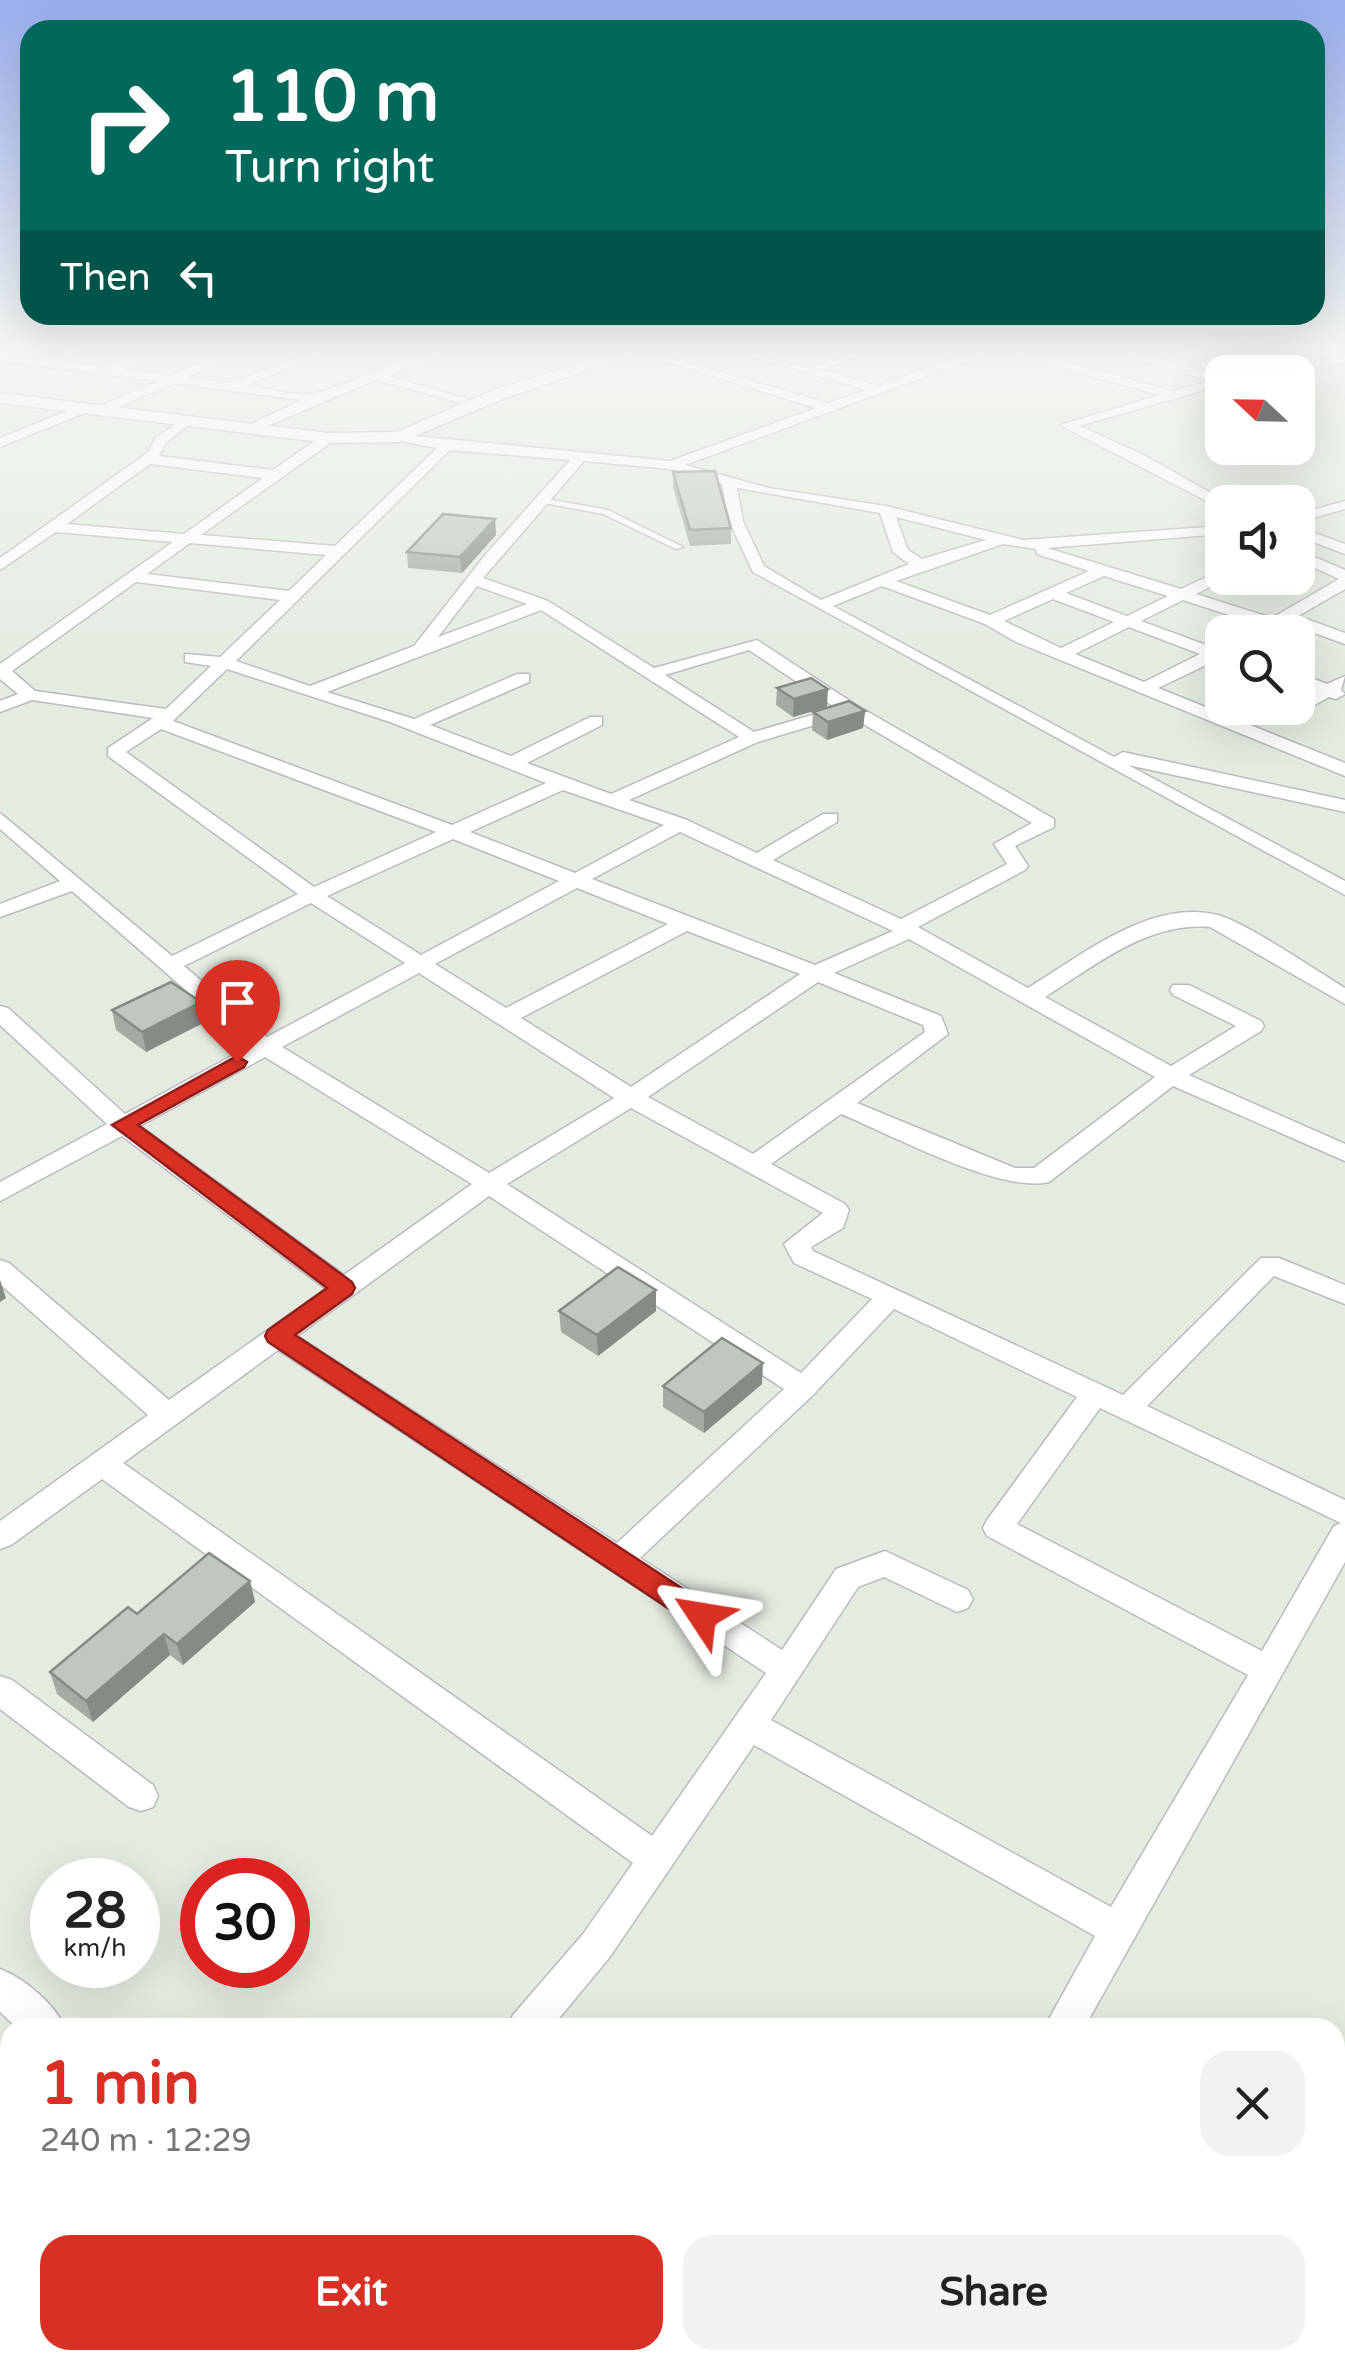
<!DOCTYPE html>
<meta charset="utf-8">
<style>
body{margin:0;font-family:"Varela Round",sans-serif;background:#f2f2f2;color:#222;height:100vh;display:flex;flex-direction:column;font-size:38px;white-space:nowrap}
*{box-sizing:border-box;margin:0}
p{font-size:32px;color:#767676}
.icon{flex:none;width:55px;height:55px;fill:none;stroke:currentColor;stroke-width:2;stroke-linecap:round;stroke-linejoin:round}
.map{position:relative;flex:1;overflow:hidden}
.sheet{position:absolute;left:0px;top:2018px;width:1345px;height:352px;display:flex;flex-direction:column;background:#fff;border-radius:30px 30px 0 0;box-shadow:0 10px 40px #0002}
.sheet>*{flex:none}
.guide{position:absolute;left:20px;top:20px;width:1305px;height:305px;border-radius:30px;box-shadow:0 10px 40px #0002;background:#00695c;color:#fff;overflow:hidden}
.needle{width:65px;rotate:292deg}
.tools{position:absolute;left:1205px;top:355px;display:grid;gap:20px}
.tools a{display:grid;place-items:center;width:110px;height:110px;border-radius:20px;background:#fff;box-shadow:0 10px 40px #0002;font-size:50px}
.speed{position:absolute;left:30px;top:1858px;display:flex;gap:20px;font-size:50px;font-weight:700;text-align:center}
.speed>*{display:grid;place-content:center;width:130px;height:130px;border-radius:50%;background:#fff;box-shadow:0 10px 40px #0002;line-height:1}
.speed small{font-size:25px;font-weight:400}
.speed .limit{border:15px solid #d22;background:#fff;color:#111}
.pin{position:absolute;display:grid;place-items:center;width:85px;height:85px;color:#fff;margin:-102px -42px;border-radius:50% 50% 50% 0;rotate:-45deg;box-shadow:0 0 10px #0007}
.pin .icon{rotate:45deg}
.me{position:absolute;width:110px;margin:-55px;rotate:303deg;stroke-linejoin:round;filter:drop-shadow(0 0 8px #0008)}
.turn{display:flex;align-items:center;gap:35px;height:210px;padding:0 40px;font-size:45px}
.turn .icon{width:130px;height:130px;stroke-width:2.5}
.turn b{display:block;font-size:70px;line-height:85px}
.then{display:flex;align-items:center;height:95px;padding:0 40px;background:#0003;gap:20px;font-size:38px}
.round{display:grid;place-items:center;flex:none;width:105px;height:105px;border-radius:30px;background:#f2f2f2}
.head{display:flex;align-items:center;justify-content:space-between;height:170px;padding:0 40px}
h1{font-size:60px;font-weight:800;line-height:75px;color:#d93025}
.cta{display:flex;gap:20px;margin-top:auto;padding:20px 40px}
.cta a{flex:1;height:115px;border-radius:30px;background:#d93025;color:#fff;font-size:40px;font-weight:800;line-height:115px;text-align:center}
.cta a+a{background:#f2f2f2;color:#222}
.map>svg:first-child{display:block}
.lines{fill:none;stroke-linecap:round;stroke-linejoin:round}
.service-casing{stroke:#bcb9bf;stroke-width:3}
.minor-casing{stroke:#bcb9bf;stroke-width:3}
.tertiary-casing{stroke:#bcb9bf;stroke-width:3}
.service{fill:#fff;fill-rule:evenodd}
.minor{fill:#fff;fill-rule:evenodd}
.tertiary{fill:#fff;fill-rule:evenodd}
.wall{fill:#a5aba3}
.shaded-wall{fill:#868b85}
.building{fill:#c0c7be;stroke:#868b85;stroke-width:2.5}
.route{fill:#d93025;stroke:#8d1f18;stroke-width:2.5}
</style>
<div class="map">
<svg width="1345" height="2368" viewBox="0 0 1345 2368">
<rect width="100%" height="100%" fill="#e4ebe1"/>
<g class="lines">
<defs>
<path id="service" d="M542 498 608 510 683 547 676 549 603 514 539 502 538 500Z"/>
<path id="minor" d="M71 348H88L60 361 108 367 154 348H171L124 370 171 376 234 348H250L187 378 230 383 323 348H340L247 385C266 388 297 398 316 393 365 381 412 348 464 348L388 376 468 399 462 403 375 380 258 430 253 429V423L302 400 174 383 110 411 105 404 158 381 0 361V353L44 359Z
M636 348 828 403 866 390 723 348C751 348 786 368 810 366 835 363 855 348 881 348L822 370 878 386 981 348H1011L1174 391 1210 381 1101 348H1121L1222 376V385L1079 426 1142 454 1227 502H1222V509L1060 425 1160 395 995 351 685 465 769 488 886 506 1023 540 1222 526V534L1047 548 1181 589 1222 570V578H1227L1196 594 1272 618 1339 579 1298 560V550L1345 570V589L1298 616 1345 633V644L1287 623 1270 632H1257L1260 625 1183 600 1141 621 1214 648 1222 645 1221 658 1158 688 1345 763V776L1016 642 985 624 882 586 833 606 1114 757 1123 752 1345 800V812L1128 765 1345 881V895L753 572 729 521 722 484 670 469 584 461 483 578 548 601 654 668 757 640 856 705 1054 819V827L1015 846 1028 866 1025 870 918 927 1028 988C1082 955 1151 898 1218 915 1247 923 1315 970 1345 988V1004L1210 927C1147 922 1096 965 1045 997L1171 1066 1236 1026 1173 995 1170 990 1173 985H1189L1261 1021 1264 1026 1261 1031 1189 1075 1345 1144V1161L1173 1086 1049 1182C1001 1194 890 1134 841 1114L771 1164 845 1204 849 1210 843 1228 811 1247 813 1251 1123 1395 1261 1258H1279L1345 1285V1304L1274 1276 1147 1406 1345 1500V1562L1084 2028H1044L1095 1936 754 1745 609 1958 551 2028H507L513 2015 583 1934 633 1863 102 1479 11 1545 0 1549V1521L148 1415 0 1284V1260L9 1263 169 1400 326 1289 122 1136 0 1201V1182L107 1124 0 1025V1006L8 1008 125 1114 250 1046 72 891 0 917V904L60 881 0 829V813L172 956 298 894 108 756V748L153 718 32 700 0 712V701L18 694 0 679V664L173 542 56 532 0 570V558L147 453 156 438 184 418 191 422 166 443 159 456 273 470 323 435H333V441L201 535 335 546 437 448 395 440V434L670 461 816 408 637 353ZM450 450 570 460 486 554 414 646 310 686 236 661ZM150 464 263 478 184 534 67 524ZM737 488 880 513 893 552 909 564 821 600 764 566 743 521ZM896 517 986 540 922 559 908 550ZM190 543 326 555 289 591 147 574ZM1003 544 1036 549 1037 554 1089 571 990 615 896 581ZM1104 576 1168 596 1127 616 1066 593ZM136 582 280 600 220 657 185 654V662L211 666 166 709 35 691 12 671ZM477 586 527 604 438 637ZM1053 599 1114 622 1061 648 1004 621ZM541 610 739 737 611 794 527 763 602 725V717H590L511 756 430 725 529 682V674H517L414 719 327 692ZM1129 627 1200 654 1144 682 1075 654ZM749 650 836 708 754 732 665 675ZM227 669 390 722 546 783 452 825 173 721ZM848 715 1032 823 994 844 1007 864 901 919 773 860 837 822V814H823L757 853 687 820 629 800 758 742ZM161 729 436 832 314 887 126 752ZM563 790 664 825 575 873 470 832ZM680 832 893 931 815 965 592 879ZM453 839 559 881 421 955 327 896ZM577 888 668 924 506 1008 435 964ZM311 903 405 963 267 1037 184 966ZM687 931 800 974 631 1087 521 1018ZM909 939 1155 1077 1034 1168H1015L857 1103 948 1034 941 1016 834 973ZM419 973 614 1098 489 1173 282 1047ZM818 982 923 1025 925 1032 753 1154 648 1097ZM265 1057 472 1184 344 1275 140 1126ZM631 1108 823 1213 784 1244 794 1263 872 1299 801 1373 507 1184ZM489 1196 784 1389 617 1543 297 1336ZM894 1309 1077 1397 987 1520 983 1528 987 1536 1248 1675 1111 1907 771 1720 858 1587 884 1577 957 1612 968 1608 973 1599 968 1590 885 1551 836 1569 782 1650 640 1558 813 1395ZM278 1350 766 1673 652 1836 123 1463ZM1100 1408 1341 1523 1334 1526 1262 1651 1017 1524Z
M1345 354V362L1296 372H1275Z
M82 405 88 409 87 412 0 447V438Z
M1345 501V509L1298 522V514Z
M1298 527 1345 544V554L1298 536Z
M1298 673 1327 684 1345 676 1341 690 1345 694 1336 699 1329 697 1304 711H1292L1290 708H1298V700L1314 691 1298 684Z
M0 1676 12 1680 153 1785 158 1796 153 1807 141 1811 129 1807 0 1709Z
M0 1969C24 1978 55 2004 65 2028H17L0 2012Z
M10 2249V2296L0 2300V2253Z
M133 2360H177L178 2368H134Z
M216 2360H262L258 2368H212Z
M513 2360H561L565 2368H517Z"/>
<path id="tertiary" d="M630 348H654L505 398 400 442 328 443 0 403V393L328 433 397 432 493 390Z"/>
</defs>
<use href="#service" class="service-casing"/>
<use href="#minor" class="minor-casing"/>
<use href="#tertiary" class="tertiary-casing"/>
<use href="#service" class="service"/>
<use href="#minor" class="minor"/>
<use href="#tertiary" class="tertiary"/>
</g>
<path class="wall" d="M673 472 731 528V544L690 546 673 487Z
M495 519 496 535 462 573 408 568 407 552Z
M777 688 827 707 793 717 776 705Z
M865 711 863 728 827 740 812 730 813 712Z
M201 1002 205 1022 146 1052 116 1030 112 1010Z
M559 1311H656L598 1356 561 1332Z
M762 1384 704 1433 663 1407V1386Z
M250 1581 255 1602 183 1665 170 1655 93 1722 57 1694 50 1672 137 1614Z"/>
<path class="shaded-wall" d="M495 519 496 535 462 573 460 557Z
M828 689 827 707 793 717 794 699Z
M865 711 863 728 827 740 828 722Z
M201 1002 205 1022 146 1052 142 1032Z
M0 1280 6 1298 0 1302Z
M656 1290V1311L598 1356 597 1335Z
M763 1363 762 1384 704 1433V1412Z
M250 1581 255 1602 183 1665 177 1644Z
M164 1634 170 1655 93 1722 86 1701Z"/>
<path class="building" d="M715 471 731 528 690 530 673 472Z
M443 514 495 519 460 557 407 552Z
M811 678 828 689 794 699 777 688Z
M849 701 865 711 828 722 813 712Z
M171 982 201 1002 142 1032 112 1010Z
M618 1267 656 1290 597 1335 559 1311Z
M722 1338 763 1363 704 1412 663 1386Z
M209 1553 250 1581 177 1644 164 1634 86 1701 50 1672 128 1607 137 1614Z"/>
<linearGradient id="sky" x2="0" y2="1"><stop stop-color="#9baeee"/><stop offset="0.51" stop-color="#f3f6f2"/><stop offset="1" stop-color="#f3f6f2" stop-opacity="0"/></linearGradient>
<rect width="1345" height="680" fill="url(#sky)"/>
<path class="route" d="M237 1056 247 1062 244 1067 138 1125 352 1282 355 1288 352 1294 295 1335 712 1608 717 1616 712 1624H692L268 1342 265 1336 268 1330 327 1288 112 1125Z"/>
</svg>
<div class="tools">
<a><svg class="needle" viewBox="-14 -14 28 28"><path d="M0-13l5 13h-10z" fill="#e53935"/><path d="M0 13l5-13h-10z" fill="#767676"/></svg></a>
<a><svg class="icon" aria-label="sound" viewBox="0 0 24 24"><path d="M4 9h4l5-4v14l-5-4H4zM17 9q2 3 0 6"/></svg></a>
<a><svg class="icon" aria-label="search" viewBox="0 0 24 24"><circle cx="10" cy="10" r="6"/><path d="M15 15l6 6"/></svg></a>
</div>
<div class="speed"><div>28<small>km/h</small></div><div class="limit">30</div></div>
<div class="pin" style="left:237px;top:1062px;background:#d93025"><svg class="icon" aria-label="arrive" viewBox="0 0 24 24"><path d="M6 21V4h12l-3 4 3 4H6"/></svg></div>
<svg class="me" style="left:702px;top:1616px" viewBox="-20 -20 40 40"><path d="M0-17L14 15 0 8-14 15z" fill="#d93025" stroke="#fff" stroke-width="4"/></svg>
<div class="guide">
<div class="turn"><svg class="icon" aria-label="right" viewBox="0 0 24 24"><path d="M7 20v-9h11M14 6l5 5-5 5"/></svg><div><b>110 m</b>Turn right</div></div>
<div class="then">Then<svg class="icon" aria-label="left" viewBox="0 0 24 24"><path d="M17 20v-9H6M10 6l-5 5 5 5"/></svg></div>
</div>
<section class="sheet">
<div class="head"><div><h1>1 min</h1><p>240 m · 12:29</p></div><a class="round"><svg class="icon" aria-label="close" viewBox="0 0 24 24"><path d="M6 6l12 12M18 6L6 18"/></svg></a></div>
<div class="cta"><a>Exit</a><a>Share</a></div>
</section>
</div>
